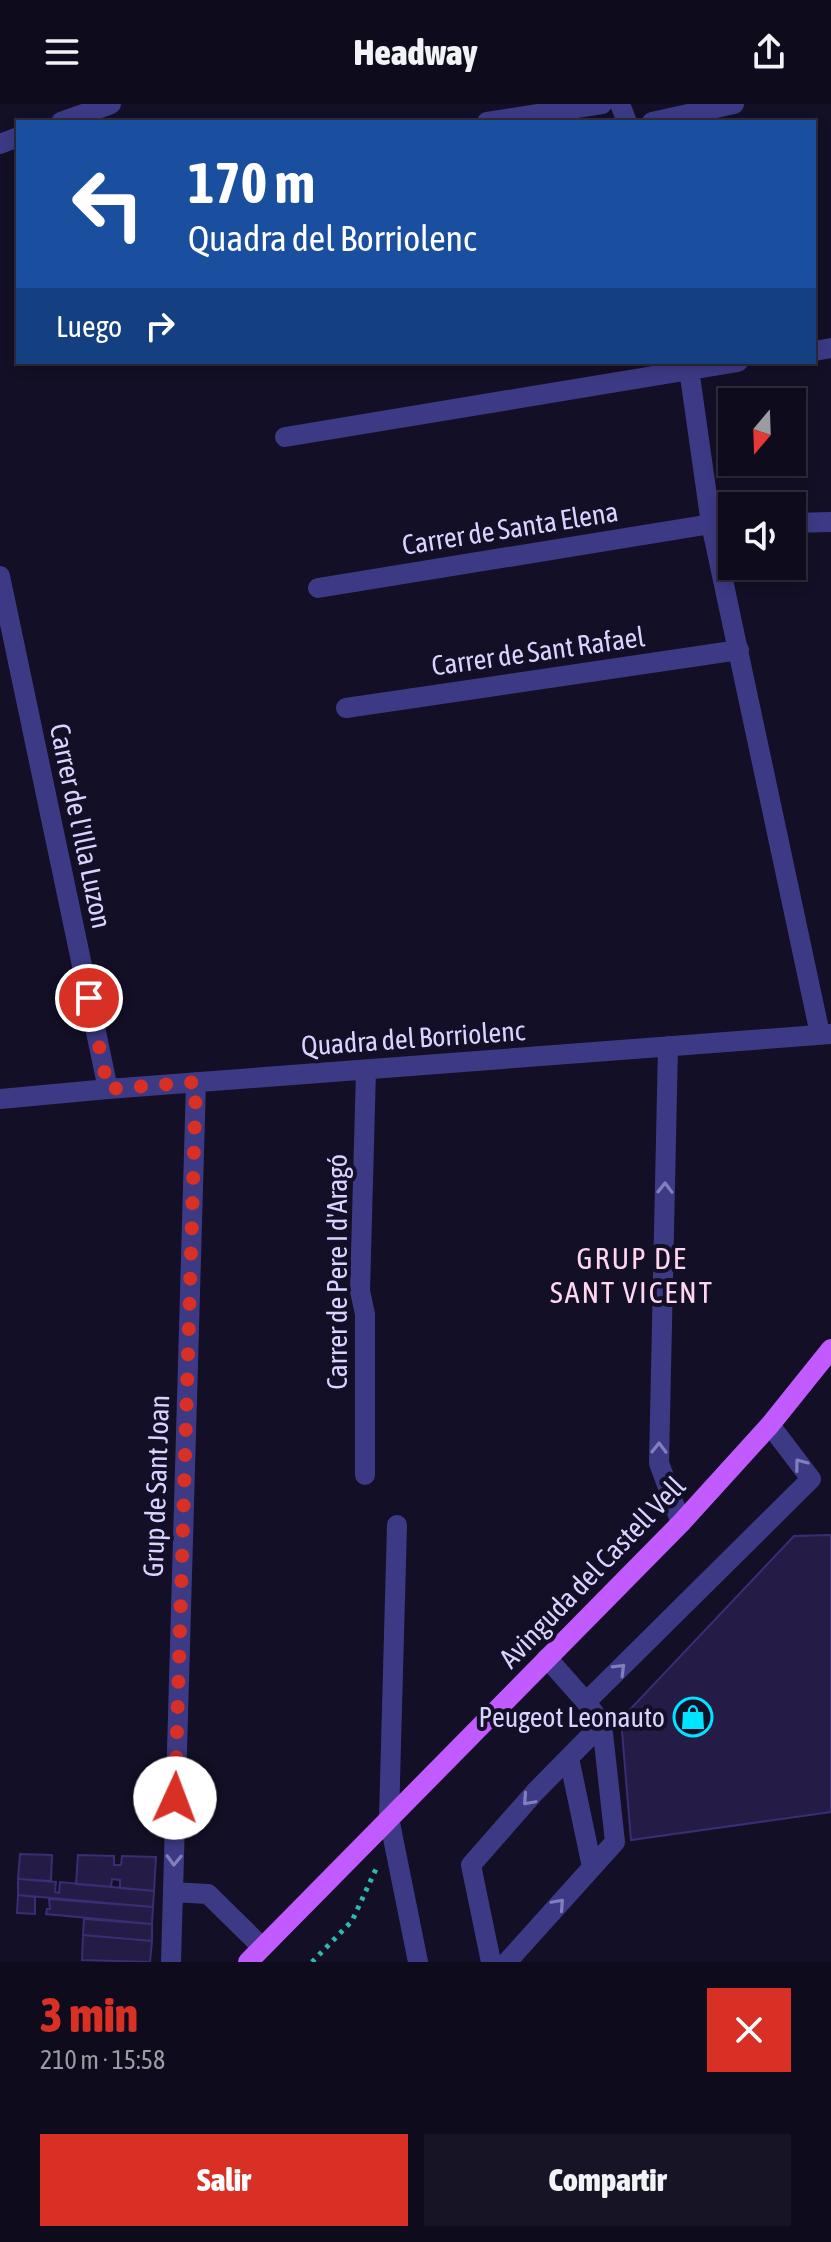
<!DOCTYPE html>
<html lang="es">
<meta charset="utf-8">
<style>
body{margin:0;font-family:"Asap Condensed",sans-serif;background:#171425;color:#f1f3f6;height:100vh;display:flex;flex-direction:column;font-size:30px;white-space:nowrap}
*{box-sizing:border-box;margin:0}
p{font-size:26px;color:#9b9ba3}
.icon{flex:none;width:44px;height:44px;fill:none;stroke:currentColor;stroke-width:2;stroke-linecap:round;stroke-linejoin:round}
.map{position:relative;height:1858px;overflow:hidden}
.panel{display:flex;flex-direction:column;background:#0e0b1c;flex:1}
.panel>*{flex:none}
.hud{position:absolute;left:16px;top:16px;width:800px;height:244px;border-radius:0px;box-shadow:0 4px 12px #0003,0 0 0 2px #2e2b3b;background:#1a4fa0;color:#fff;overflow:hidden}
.needle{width:52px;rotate:199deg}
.controls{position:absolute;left:718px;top:284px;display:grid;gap:16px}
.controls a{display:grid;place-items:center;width:88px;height:88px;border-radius:0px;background:#0e0b1c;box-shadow:0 4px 12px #0003,0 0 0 2px #2e2b3b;font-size:40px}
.pin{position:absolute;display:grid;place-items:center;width:68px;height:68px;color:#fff;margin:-34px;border:4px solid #fff;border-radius:50%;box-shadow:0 2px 8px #0007}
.me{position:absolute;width:88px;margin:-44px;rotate:2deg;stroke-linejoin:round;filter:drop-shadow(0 0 6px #0008)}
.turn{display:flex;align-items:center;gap:28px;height:168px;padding:0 40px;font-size:36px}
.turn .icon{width:104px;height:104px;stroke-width:2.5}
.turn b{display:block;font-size:56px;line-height:68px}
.then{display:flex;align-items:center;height:76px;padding:0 40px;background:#0003;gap:16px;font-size:30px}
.round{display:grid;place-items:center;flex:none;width:84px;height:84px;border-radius:0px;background:#171425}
.head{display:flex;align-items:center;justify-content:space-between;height:136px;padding:0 40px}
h1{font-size:48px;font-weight:800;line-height:60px;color:#d93025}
.button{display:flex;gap:16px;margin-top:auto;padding:16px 40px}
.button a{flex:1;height:92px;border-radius:0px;background:#d93025;color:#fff;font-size:32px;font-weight:800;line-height:92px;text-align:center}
.button a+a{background:#171425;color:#f1f3f6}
header{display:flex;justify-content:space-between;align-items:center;height:104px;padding:0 40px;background:#0e0b1c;font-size:36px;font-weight:800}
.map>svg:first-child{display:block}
.building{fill:#241b47;stroke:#3b2d73;stroke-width:2}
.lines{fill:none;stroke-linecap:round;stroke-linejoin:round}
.path{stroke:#2fb8b0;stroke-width:5;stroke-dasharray:4 6;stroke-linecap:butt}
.minor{stroke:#3d3a85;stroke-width:20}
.major{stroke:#c25bff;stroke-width:20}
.oneway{stroke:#837fbc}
.route{stroke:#d93025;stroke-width:14;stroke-dasharray:0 25.2}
.labels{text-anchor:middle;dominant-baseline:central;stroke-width:8;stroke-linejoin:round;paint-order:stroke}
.street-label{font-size:28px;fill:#d9d4ff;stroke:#130f26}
.poi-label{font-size:28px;fill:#d9d4ff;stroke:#130f26;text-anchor:end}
.neighbourhood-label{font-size:30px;letter-spacing:2px;fill:#ffd6f0;stroke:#130f26}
</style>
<header><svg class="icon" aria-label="menu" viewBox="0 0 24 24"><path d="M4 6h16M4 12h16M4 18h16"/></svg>Headway<svg class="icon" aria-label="share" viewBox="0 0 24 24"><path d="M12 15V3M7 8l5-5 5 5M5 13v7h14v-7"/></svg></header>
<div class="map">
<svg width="831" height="1858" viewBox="0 0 831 1858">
<rect width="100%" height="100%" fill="#130f26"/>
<path class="building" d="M831 1431V1708L631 1736 621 1615 794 1432Z
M20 1750 52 1751 51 1777 18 1775Z
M78 1751 114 1752V1761H121L122 1752 156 1753 154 1787 120 1784V1776L112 1775 111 1783 76 1780Z
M18 1775 56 1778 55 1788 59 1789 60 1778 154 1787 153 1803 18 1791Z
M18 1791 35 1793V1810L17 1809Z
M49 1795 153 1803 152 1820 46 1810 47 1805H50Z
M84 1815 152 1820V1837L83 1831Z
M83 1831 152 1837 150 1858 82 1856Z"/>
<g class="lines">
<path class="path" d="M312 1858 352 1817 376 1765"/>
<path class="minor" d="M620 0 627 18
M61 18 111 0
M487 18 602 0
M652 18 734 0
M0 40 18 33
M814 247 831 244
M688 258 711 420 820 930
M285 333 738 258
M792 419 831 418
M0 472 108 985
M318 484 711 420 732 419
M346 604 739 546
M668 942 659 1359 681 1419
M0 995 108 985 831 930
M365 1371V1210L360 1187 366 966
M397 1421 389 1714 418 1858
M547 1554 586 1598 811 1375 770 1321
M569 1654 592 1763
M173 1788 208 1790 262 1843
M171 1858 196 978
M491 1858 471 1761 535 1688 602 1620
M507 1858 615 1738 602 1620 586 1598"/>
<path class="major" d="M248 1858 681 1419 770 1321 831 1245"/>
</g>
<defs><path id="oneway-chevron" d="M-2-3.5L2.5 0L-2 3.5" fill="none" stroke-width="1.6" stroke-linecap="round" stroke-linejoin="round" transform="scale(2)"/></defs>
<g class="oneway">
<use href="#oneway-chevron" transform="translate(665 1084) rotate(-89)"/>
<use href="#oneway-chevron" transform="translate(659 1344) rotate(-89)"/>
<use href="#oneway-chevron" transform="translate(800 1360) rotate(-127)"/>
<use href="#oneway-chevron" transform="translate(620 1565) rotate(-45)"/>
<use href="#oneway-chevron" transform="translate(528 1696) rotate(132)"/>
<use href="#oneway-chevron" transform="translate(174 1756) rotate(92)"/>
<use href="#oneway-chevron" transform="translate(559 1800) rotate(-48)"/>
</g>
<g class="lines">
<path class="route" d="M89 894 108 985 196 978 175 1694"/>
</g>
<defs>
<symbol id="shop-ring" viewBox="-11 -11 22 22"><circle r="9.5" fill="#130f26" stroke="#00e5ff" stroke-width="1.5"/><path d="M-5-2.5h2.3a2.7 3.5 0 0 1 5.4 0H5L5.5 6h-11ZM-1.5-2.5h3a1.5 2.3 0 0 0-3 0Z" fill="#00e5ff"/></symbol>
</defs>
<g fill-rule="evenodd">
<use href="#shop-ring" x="671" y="1591" width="44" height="44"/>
</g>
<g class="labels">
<g class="street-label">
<text transform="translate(510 424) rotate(-9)">Carrer de Santa Elena</text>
<text transform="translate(538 547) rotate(-8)">Carrer de Sant Rafael</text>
<text transform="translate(81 722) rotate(78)">Carrer de l'Illa Luzon</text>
<text transform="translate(413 934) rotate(-4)">Quadra del Borriolenc</text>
<text transform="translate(337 1168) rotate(-90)">Carrer de Pere I d'Aragó</text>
<text transform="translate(156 1382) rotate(-88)">Grup de Sant Joan</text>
<text transform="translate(592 1468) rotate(-46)">Avinguda del Castell Vell</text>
</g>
<g class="poi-label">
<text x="665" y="1613">Peugeot Leonauto</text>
</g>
<g class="neighbourhood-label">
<text x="632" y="1154">GRUP DE<tspan x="632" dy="34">SANT VICENT</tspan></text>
</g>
</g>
</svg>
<div class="controls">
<a><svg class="needle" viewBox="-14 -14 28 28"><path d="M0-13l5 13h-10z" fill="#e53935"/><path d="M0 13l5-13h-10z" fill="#9b9ba3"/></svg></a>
<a><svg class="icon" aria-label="sound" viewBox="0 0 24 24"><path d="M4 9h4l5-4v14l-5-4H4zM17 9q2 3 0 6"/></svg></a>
</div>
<div class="pin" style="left:89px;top:894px;background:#d93025"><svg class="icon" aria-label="arrive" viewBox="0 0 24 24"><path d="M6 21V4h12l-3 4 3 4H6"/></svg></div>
<svg class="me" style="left:175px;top:1694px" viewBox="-20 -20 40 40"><circle r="19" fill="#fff"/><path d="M0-13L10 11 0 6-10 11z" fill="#d93025"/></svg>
<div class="hud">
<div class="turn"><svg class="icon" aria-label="left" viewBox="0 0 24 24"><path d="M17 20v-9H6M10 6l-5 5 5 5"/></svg><div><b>170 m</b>Quadra del Borriolenc</div></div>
<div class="then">Luego<svg class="icon" aria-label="right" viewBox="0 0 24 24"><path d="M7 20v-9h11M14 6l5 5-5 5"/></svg></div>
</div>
</div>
<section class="panel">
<div class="head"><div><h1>3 min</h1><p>210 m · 15:58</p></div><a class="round" style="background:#d93025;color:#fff"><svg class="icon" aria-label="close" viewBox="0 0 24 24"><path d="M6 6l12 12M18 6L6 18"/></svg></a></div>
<div class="button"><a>Salir</a><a>Compartir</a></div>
</section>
